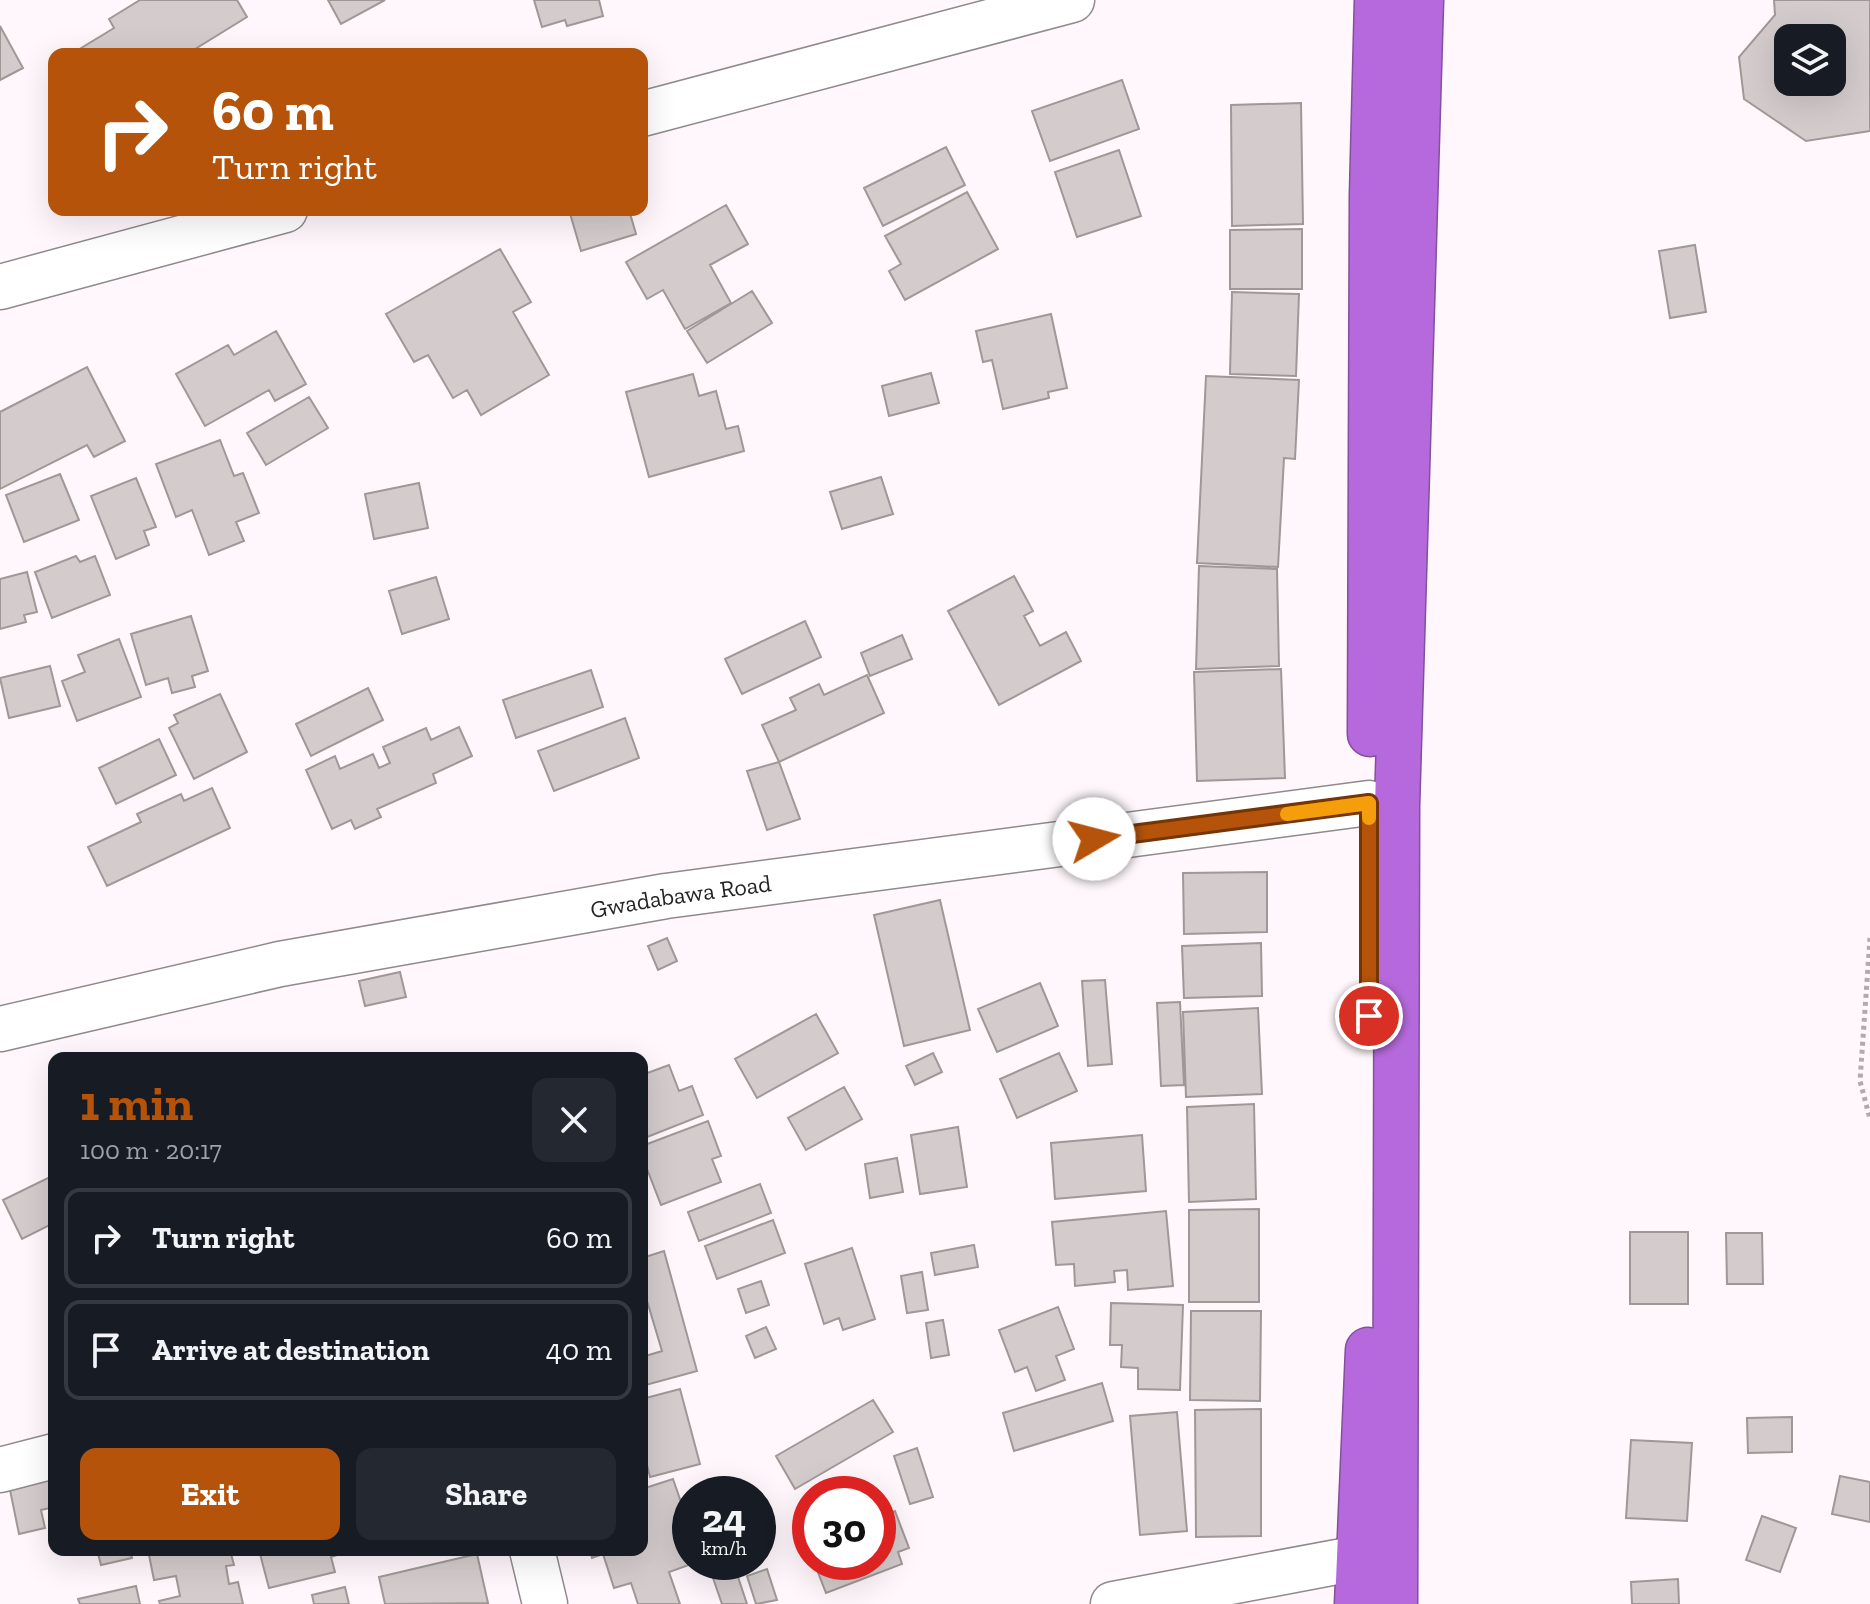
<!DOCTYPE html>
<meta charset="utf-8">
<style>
body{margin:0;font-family:"Zilla Slab",serif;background:#242831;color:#f1f3f6;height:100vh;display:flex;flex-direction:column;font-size:30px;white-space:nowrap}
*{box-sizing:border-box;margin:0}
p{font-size:26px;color:#9ea1a6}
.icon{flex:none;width:44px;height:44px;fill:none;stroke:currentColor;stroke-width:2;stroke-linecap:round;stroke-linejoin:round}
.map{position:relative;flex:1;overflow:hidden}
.sheet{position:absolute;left:48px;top:1052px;width:600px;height:504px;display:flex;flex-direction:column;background:#171b24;border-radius:16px;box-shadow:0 8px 32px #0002}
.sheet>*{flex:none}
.top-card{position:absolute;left:48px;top:48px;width:600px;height:168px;border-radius:16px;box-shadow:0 8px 32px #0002;background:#b45309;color:#fff;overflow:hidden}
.buttons{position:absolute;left:1774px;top:24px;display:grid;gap:16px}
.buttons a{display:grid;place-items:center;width:72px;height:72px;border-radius:16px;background:#171b24;box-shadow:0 8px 32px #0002;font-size:40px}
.speed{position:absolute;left:672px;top:1476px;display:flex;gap:16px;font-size:40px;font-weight:700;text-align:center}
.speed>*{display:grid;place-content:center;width:104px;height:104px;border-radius:50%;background:#171b24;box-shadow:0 8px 32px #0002;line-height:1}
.speed small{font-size:20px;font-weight:400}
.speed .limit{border:12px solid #d22;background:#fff;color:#111}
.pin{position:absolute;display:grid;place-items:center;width:68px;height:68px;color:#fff;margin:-34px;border:4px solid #fff;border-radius:50%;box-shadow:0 2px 8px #0007}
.me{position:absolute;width:88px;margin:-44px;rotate:82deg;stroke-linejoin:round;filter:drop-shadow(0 0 6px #0008)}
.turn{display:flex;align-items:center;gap:28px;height:168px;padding:0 32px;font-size:36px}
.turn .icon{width:104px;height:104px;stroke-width:2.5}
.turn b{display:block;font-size:56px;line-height:68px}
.round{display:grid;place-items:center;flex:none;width:84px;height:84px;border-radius:16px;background:#242831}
.summary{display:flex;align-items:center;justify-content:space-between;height:136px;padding:0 32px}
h1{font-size:48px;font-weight:800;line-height:60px;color:#b45309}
.button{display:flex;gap:16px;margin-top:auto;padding:16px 32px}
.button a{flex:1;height:92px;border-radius:16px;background:#b45309;color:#fff;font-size:32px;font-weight:800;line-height:92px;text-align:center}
.button a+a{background:#242831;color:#f1f3f6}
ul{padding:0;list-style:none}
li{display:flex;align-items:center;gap:24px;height:100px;margin:0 16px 12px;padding:0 16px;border:4px solid #363941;border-radius:16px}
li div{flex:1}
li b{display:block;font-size:30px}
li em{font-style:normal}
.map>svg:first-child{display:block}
.building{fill:#d4cccc;stroke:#9f9897;stroke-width:2;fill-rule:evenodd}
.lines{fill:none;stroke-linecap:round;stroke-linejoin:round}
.minor-casing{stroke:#908a8d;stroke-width:47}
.highway-casing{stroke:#83509b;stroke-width:47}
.path{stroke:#b1abae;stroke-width:5;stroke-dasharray:4 4;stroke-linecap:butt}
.minor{stroke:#fff;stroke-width:44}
.highway{stroke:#b669dc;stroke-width:44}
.route-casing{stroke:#753606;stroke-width:20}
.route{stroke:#b45309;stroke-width:14}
.slow{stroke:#f59e0b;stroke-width:14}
.labels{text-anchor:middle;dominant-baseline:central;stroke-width:8;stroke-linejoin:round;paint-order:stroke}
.street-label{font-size:24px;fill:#252223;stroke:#fff7fb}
</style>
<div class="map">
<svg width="1870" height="1604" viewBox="0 0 1870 1604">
<rect width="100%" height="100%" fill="#fff7fb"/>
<path class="building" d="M140 0H237L247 17 187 54H81L78 50 114 28 109 19Z
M328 0H385L341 24Z
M534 0H599L603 16 567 26 565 20 542 27Z
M1774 0H1870V131L1806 141 1744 99 1739 57 1775 15ZM1788 38H1832V82H1788Z
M0 26 23 68 0 80Z
M1122 80 1139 129 1050 161 1032 111Z
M1301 103 1303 224 1232 226 1231 105Z
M946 147 965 185 883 226 864 188Z
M1119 150 1141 216 1077 237 1055 172Z
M967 192 998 249 905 300 889 271 901 264 885 236Z
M726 205 748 244 710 265 731 303 685 329 663 290 647 299 626 262Z
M569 210H629L636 234 581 251Z
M1302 229V289H1230V230Z
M1695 245 1706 312 1670 318 1659 251Z
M500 249 531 302 513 312 549 375 481 415 467 390 453 398 428 355 414 362 386 314Z
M752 291 772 323 707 363 687 331Z
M1232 292 1299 294 1296 376 1230 374Z
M1051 314 1067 388 1048 392 1049 398 1003 409 992 360 983 362 976 331Z
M276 331 306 384 275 401 269 390 205 426 176 374 228 345 234 355Z
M87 367 125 441 94 457 87 445 0 489V412Z
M931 373 939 403 889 416 882 386Z
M693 374 699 396 716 391 726 429 738 426 744 451 649 477 626 392Z
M1206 376 1299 380 1295 459 1284 458 1278 567 1197 563Z
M309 397 328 428 266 465 247 433Z
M220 440 234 476 243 473 259 513 236 522 244 541 209 555 192 510 176 517 156 464Z
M60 474 79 520 24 542 6 495Z
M881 477 893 514 842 529 830 492Z
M136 478 156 527 144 531 149 545 116 559 91 496Z
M419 483 428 528 374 539 365 494Z
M76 556 80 562 95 556 110 595 52 618 35 572Z
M1199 566 1277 569 1279 666 1196 669Z
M27 572 37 612 24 615 26 622 0 629V579Z
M1014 576 1033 611 1024 616 1040 646 1066 632 1081 661 999 705 948 611Z
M436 577 449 619 402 634 389 591Z
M191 616 208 671 192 676 195 687 172 693 168 678 146 685 131 634Z
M805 621 821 657 742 694 725 659Z
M902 635 912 659 870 676 861 653Z
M119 639 141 697 77 721 62 681 85 672 78 655Z
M50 666 60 706 9 718 0 678Z
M1281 669 1285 778 1197 781 1194 672Z
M591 670 603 707 516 738 503 700Z
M867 675 884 713 779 762 762 725 796 710 790 698 819 684 824 695Z
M368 688 383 720 311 756 296 724Z
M220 694 247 752 194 779 169 728 178 723 174 715Z
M625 718 639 758 554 791 538 751Z
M459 727 472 756 433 774 436 783 377 809 381 817 355 829 351 820 332 829 306 770 335 756 340 769 373 754 379 768 390 763 383 747 426 728 431 740Z
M159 739 176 775 116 804 99 768Z
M779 762 800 819 767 830 747 771Z
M212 788 230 828 107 886 88 847 141 822 137 814 181 794 184 801Z
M1267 872V932L1184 934 1183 873Z
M940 900 970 1030 904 1046 874 915Z
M667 938 677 961 658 970 648 946Z
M1261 943 1262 996 1184 998 1182 946Z
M400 972 406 997 365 1006 359 981Z
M1105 980 1112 1064 1088 1066 1082 981Z
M1040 983 1058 1026 997 1052 978 1009Z
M1180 1002 1184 1085 1161 1086 1157 1003Z
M1258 1008 1262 1094 1186 1097 1183 1012Z
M816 1014 838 1053 757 1098 735 1059Z
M933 1053 942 1072 915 1085 906 1066Z
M1059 1053 1077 1091 1017 1118 1000 1079Z
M669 1065 679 1091 692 1086 703 1115 642 1139V1075Z
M844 1087 862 1119 806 1150 788 1118Z
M1254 1104 1256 1199 1189 1202 1187 1107Z
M708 1121 721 1156 712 1159 721 1182 661 1205 642 1156V1146Z
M958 1127 967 1187 920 1194 911 1135Z
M1142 1135 1146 1191 1055 1199 1051 1143Z
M897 1158 903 1192 870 1198 865 1164Z
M54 1175V1223L22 1239 3 1200Z
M760 1184 771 1213 699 1241 688 1212Z
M1259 1209V1302H1189V1210Z
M1166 1211 1173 1286 1128 1290 1127 1270 1114 1271 1115 1282 1075 1286 1074 1264 1056 1265 1052 1222Z
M773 1220 785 1253 717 1279 705 1246Z
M1630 1232H1688V1304H1630Z
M1726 1233H1762L1763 1284H1727Z
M974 1245 978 1267 935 1275 931 1253Z
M852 1248 875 1319 843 1330 839 1318 824 1324 805 1264Z
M664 1251 697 1371 642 1386V1357L662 1351 642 1284V1258Z
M922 1272 928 1310 907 1313 901 1276Z
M761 1281 769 1305 746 1313 738 1289Z
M1111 1303 1183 1305 1180 1390 1138 1389V1368L1121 1367 1122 1345H1110Z
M1058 1307 1074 1349 1056 1356 1065 1380 1036 1391 1027 1367 1015 1372 999 1330Z
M1191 1311H1261L1260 1401 1190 1400Z
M943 1320 949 1355 931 1358 926 1323Z
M766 1327 776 1349 755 1358 746 1336Z
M1102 1383 1113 1421 1014 1451 1003 1413Z
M680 1389 700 1464 650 1477 642 1445V1399Z
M873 1400 893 1432 795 1489 776 1456Z
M1261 1409V1536L1196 1537 1195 1410Z
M1177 1412 1187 1531 1140 1535 1130 1416Z
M1792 1417V1452L1748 1453 1747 1418Z
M1631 1440 1692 1443 1687 1521 1626 1518Z
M917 1448 933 1497 910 1504 894 1456Z
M54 1475V1507L41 1510 45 1528 19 1534 9 1485Z
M1840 1476 1870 1482V1522L1832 1514Z
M673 1479 690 1528 678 1533 689 1565 669 1572 680 1604H638L631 1583 614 1588 603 1554 592 1558 590 1550H642V1489Z
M895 1511 909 1548 898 1552 902 1564 826 1593 814 1562H878V1518Z
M1762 1516 1796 1528 1780 1572 1746 1560Z
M97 1550H130L132 1558 101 1565Z
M148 1550H230L234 1565 226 1566 229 1584 238 1582 243 1604H160L159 1601 180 1596 176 1576 154 1580Z
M259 1550H336L337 1555 331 1557 335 1572 269 1588Z
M477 1554 488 1603 385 1604 379 1577Z
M767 1569 777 1600 756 1604 747 1576Z
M736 1571 747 1604H722L713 1578Z
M1678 1579 1679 1604H1632L1631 1582Z
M136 1586 140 1604H80L78 1599Z
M345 1587 349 1604H314L312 1595Z"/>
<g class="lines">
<defs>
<g id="minor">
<path d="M642 114 1072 0"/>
<path d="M0 287 285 210"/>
<path id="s1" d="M0 1029 280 964 666 896 1369 803"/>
<path d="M0 1470 54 1456"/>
<path d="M532 1550 545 1604"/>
<path d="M1113 1604 1358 1558"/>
</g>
<path id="highway" d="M1370 734 1372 195 1377 0
M1357 1604 1368 1350
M1395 1604 1397 806 1421 0"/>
</defs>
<use href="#minor" class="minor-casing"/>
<use href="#highway" class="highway-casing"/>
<path class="path" d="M1870 938 1860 1081 1870 1119"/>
<use href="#minor" class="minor"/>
<use href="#highway" class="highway"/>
</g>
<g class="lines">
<defs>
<path id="route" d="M1094 839 1369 803V1016"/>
</defs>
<use href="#route" class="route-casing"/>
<use href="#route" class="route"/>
<path class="slow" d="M1287 814 1369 803V818"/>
</g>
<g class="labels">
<g class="street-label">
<text stroke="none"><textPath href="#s1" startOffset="694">Gwadabawa Road</textPath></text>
</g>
</g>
</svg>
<div class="buttons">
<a><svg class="icon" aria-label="layers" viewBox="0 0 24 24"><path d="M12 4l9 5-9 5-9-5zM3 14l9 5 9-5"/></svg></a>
</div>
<div class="speed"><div>24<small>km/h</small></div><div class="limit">30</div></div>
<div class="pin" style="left:1369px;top:1016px;background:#d93025"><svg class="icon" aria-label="arrive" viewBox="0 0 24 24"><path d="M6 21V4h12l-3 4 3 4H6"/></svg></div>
<svg class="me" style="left:1094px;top:839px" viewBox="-20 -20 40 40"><circle r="19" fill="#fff"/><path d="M0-13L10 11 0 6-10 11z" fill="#b45309"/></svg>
<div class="top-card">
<div class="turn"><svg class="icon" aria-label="right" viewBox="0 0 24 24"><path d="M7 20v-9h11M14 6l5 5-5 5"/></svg><div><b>60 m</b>Turn right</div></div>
</div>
<section class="sheet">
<div class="summary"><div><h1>1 min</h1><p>100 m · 20:17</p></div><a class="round"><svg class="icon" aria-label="close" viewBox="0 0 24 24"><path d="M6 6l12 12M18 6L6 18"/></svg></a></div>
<ul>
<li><svg class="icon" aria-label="right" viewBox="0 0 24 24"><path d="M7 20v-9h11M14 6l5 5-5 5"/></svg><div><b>Turn right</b></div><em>60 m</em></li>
<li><svg class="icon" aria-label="arrive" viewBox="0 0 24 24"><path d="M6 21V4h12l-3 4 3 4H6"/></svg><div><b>Arrive at destination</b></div><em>40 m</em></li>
</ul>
<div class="button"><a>Exit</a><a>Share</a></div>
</section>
</div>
